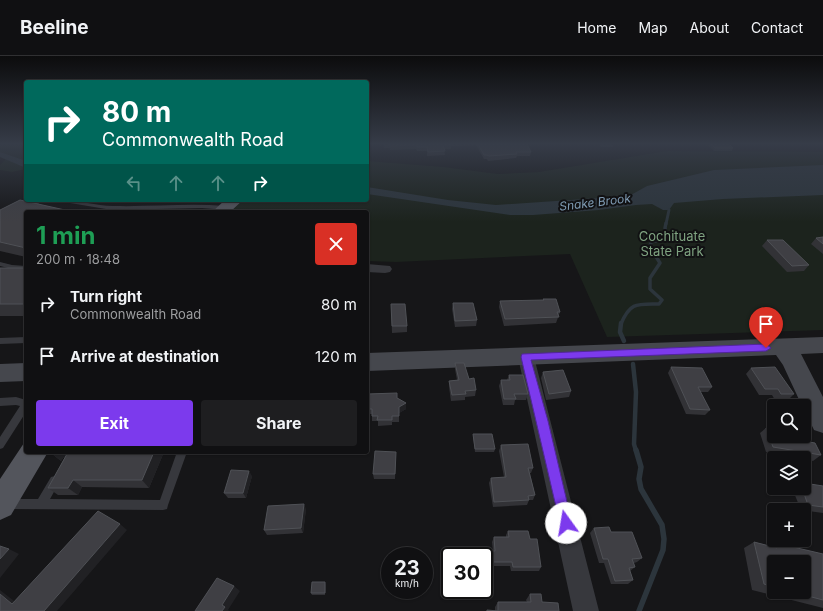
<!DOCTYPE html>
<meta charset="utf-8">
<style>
body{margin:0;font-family:Inter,sans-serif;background:#1e1e20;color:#f1f3f6;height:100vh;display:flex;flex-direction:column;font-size:15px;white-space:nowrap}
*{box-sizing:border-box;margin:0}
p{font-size:13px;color:#9c9d9f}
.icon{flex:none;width:22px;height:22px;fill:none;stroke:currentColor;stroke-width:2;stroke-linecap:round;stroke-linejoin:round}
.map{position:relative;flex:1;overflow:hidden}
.panel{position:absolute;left:24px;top:154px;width:345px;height:244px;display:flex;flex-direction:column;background:#101012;border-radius:4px;box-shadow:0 1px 3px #0004,0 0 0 1px #303032}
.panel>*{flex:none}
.top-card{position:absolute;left:24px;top:24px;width:345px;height:122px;border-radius:4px;box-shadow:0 1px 3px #0004,0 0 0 1px #303032;background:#00695c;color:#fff;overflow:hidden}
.fabs{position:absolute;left:767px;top:343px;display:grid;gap:8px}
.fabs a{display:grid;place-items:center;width:44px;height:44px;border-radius:4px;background:#101012;box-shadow:0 1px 3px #0004,0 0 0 1px #303032;font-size:20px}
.speed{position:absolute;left:381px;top:491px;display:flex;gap:8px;font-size:20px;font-weight:700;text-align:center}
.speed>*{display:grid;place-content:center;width:52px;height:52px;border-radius:50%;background:#101012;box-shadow:0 1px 3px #0004,0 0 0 1px #303032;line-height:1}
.speed small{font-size:10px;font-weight:400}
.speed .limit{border:2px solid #111;border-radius:6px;background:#fff;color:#111}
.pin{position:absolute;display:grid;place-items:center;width:34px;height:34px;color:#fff;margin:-41px -17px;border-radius:50% 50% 50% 0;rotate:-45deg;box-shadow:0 0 4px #0007}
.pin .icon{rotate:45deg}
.me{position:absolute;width:44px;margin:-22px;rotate:347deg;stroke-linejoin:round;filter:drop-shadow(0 0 3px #0008)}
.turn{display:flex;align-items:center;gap:14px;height:84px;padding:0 12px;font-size:18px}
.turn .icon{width:52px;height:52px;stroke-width:2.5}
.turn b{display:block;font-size:28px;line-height:34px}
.lanes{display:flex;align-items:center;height:38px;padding:0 12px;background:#0003;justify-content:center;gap:20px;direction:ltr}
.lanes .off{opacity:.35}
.round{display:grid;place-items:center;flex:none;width:42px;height:42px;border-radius:4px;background:#1e1e20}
.summary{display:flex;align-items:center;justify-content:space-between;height:68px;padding:0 12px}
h1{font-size:24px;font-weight:700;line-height:30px;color:#1e9e55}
.button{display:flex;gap:8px;margin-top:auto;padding:8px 12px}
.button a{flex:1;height:46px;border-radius:4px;background:#7c3aed;color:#fff;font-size:16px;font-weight:700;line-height:46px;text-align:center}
.button a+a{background:#1e1e20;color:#f1f3f6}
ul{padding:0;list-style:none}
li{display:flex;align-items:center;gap:12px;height:52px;padding:0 12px}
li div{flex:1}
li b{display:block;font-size:15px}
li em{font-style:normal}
header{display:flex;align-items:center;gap:24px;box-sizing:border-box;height:56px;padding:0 20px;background:#101012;border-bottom:1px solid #303032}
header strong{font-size:19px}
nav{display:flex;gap:22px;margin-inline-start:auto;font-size:14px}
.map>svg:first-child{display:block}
.green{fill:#1c231d}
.water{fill:#2c353c}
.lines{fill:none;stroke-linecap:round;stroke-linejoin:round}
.stream-far3{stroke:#2c353c;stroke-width:3}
.stream-far2{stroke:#2c353c;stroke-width:3.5}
.stream-far1{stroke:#2c353c;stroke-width:4.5}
.stream{stroke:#2c353c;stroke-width:5.5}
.lane{fill:#37383d;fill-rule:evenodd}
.street{fill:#37383d;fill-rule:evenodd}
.secondary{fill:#45474d;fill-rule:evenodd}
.primary{fill:#53555c;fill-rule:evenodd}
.wall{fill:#323236;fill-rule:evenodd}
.shaded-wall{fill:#212124}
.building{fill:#3f3f44;stroke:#4f5156}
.route{fill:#7c3aed;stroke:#51269a}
.labels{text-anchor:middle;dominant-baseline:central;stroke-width:4;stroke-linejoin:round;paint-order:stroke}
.far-water-label{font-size:12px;font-style:italic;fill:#7f9bb3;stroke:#111113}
.park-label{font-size:13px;fill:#7fa381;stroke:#111113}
</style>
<header>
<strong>Beeline</strong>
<nav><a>Home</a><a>Map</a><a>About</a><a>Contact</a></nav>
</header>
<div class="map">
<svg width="823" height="555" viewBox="0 0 823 555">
<rect width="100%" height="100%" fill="#161618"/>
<path class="green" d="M0 88H26V113L12 116 0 114V109L5 104 7 99 0 96Z
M667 95 823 96V274L607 281 570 198 396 206 367 205V156H230L243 144H367V105L443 111 498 118 539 116Z"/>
<path class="water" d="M0 96 26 105V112L0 101Z
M823 109V139L723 143 674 147 669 154H663L652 148 636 149 599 154 533 159H510L367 138V131L448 144 496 149 629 140 647 130 714 114Z"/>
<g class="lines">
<path class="stream-far3" d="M666 168 669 154"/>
<path class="stream-far2" d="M621 268C630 246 637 248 659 248L662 244 650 233V222L660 207 650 191 651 186 667 182 665 172 666 167"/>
<path class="stream-far1" d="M621 267 620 276 624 285
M633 308 636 336 634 388 636 395"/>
<path class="stream" d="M636 394 641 411 639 423 641 433 662 469 664 483 663 494 639 555"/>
<path class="lane" d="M37 144H44L29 154H25V152Z
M61 144C79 144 96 150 113 150 151 151 188 147 225 150L228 152 225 154 202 152 112 154 64 146Z
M0 206 12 209 26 210V214L12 213 0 210Z
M26 281V287L0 288V282Z
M16 341 26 344V356L3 392 0 393V381L20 350 16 349 0 350V342Z
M177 396H187L168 449 167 453 163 454 6 453 2 452 1 448 2 444 6 443H38L51 421 55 420 59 421 60 425 50 443 160 444Z"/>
<path class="street" d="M367 208 390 210 392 213 390 216 385 217 367 216Z
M526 295 532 296 534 301 599 555H573L518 301 520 296Z"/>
<path class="secondary" d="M823 281V297L801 298 823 341V377L814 374 804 353V350H802L783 309 776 299 367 315V297Z
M26 307V325L0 326V308Z"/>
<path class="primary" d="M225 144H243L230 156H212Z
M24 387H26V396H48L11 459 0 464V423Z"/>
</g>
<path class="wall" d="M383 88H527L531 96 530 100H517L516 102 488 105 487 103H484L476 89 451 90V93H444L445 99 427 100V95H417L416 93 390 94V92H384Z
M599 88H614L613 91H601Z
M707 88H729L733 92 732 95H714Z
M0 154 26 156V201L0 195Z
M823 181V198L811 188 816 182Z
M767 184 809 209 804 215 787 216 762 190Z
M0 212H26V260H0Z
M543 243 560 256 556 267 504 270 499 251 500 245 543 244Z
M453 247 477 264 476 270 455 271 452 253Z
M391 248 407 270V276L392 277Z
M455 307 469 323 476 334 475 340 465 341V344L451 345 449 331V325L457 324 455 313Z
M671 311 712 331 708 336H700L710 354 705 359 686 358 668 317Z
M751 312 794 338 788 344H775L772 339H759L746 318Z
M543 316 571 335 569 341 546 344 541 322Z
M509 319 528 338 526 344H515L514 349H503L499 330 501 324H507Z
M367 338 398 342 406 347V353L399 357V366H392V369L378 370V365H372V358H370L369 352 367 350Z
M766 372 804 385 821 399 813 405 804 403V402H798L766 396 760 377Z
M473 378 495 393 494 396H475L473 381Z
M501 389 533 412 531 417H530L535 439 533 444H529L527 449 493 451 489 427 491 422 504 421 499 395Z
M52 396H164L149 432 82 431 78 439H58L48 432 65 401 63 402 61 405 51 397Z
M396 396 395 423H374L373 418Z
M252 420 246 442H228L224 437Z
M823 430V457L801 454 792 432H804Z
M306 453 303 477 267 479 264 474Z
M594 472 611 476 642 502 637 506 634 507 635 511 630 515 633 524 628 528H611L604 507H599L590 477Z
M508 475 530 483 541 511 539 515H511L510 510H489L488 499 489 495H493L492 486 494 481H506V479Z
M754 486 771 490 776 487 823 498V552L752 534 744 492ZM774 506 804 536H774Z
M326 528 325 539H312L311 537Z
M530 538 542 546 559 555H486L487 554 495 555V551L498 546H527L526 544Z"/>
<path class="shaded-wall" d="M406 347V353L399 357V351Z
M52 396H65V398L68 400 63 402 61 405 51 397Z
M154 396H164L149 432 142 424Z
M249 415 252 420 246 442 243 437Z
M73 424 82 431 78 439 68 432Z
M304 448 306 453 303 477 301 472Z
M120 468 127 474 57 555H44Z
M9 493 19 498 0 522V503Z
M325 526 326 528 325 539Z
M234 530 240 535 228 554 230 555H222V549Z
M0 534 23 552 12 548 0 538Z"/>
<path class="building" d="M390 88H451V89H443L445 95 428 96 427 91H417L416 89 390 90Z
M478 88H527L531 96H516L517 98 489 100 487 99H484Z
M711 88H729L733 92H715Z
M20 144 74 156H26V192L0 186V154Z
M823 181V188L816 182Z
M767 184H783L809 209 792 210Z
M0 212H26V248H0Z
M543 243H556L560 256H557L559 261 505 263 500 245 544 244Z
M453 247H473L477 264 455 265Z
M391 248H405L407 270H392Z
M455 307H464L469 323 474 322 476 334 465 335 466 338 452 339 449 325 459 324Z
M671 311 702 312 712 331H698L710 354 690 353Z
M775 311 794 338H781L778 333H765L751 312Z
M563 314 571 335 549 338 543 316Z
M509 319H523L528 338H514L516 343H504L501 324H510Z
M397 337V342L406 347 399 351V360H392V364H377L378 360H372V353H369V346L367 345V338Z
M766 372 774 373V380H802L804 385 815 387 821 399 773 391Z
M473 378H492L495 393H475Z
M528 388 533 412H528L535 439 528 440 529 444 494 446 491 422 506 421 501 389Z
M375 395 396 396 395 418H373Z
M64 396H154L142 424H73L68 432H48L67 398H65Z
M231 414 249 415 243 437H224Z
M804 427 823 430V451L808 449 802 432H804Z
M304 448 301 472 264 474 268 450Z
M98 455 120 468 44 555H0V538L12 548Z
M609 471 611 476H632L642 502 632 503 635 511 629 512 633 524 615 525 608 503H603L594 472Z
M508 475H528L530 483H537L541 511H513L512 506H490L489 495H495L494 481H509Z
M754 486 777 492 776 487 823 498V544L793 536H804V506H774V531L764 528Z
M0 490 9 493 0 503Z
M217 522 234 530 222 549 225 551 222 555H195Z
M312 526H325V537H311Z
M530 538H541L542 546 558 547 559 555H487V554L498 555V546H531Z"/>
<linearGradient id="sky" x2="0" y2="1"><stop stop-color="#0c0c0d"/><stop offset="0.53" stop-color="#363c48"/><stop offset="1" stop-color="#363c48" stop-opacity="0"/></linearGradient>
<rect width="823" height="166" fill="url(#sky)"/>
<path class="route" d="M766 288 771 292 766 295 531 304 548 365 572 467 570 472 566 473 561 472 521 301 522 298Z"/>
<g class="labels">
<g class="far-water-label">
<text transform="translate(595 146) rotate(-7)">Snake Brook</text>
</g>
<g class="park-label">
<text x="672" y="180">Cochituate<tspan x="672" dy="15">State Park</tspan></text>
</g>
</g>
</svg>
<div class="fabs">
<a><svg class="icon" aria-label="search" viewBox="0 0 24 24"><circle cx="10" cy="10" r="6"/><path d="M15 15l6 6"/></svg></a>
<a><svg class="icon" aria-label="layers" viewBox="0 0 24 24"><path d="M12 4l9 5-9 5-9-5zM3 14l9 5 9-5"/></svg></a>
<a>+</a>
<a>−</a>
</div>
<div class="speed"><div>23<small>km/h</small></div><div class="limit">30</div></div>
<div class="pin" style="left:766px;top:292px;background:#d93025"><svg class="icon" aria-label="arrive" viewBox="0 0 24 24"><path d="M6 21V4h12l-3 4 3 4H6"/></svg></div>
<svg class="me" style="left:566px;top:467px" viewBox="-20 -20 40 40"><circle r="19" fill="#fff"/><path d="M0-13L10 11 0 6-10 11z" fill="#7c3aed"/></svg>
<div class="top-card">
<div class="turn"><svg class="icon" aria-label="right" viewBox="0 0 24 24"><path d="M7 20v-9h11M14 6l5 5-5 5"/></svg><div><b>80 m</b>Commonwealth Road</div></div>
<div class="lanes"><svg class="icon off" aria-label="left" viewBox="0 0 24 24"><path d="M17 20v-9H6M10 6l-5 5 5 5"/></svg><svg class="icon off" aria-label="ahead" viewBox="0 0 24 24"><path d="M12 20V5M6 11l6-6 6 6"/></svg><svg class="icon off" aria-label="ahead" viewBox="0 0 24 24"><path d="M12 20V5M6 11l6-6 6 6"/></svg><svg class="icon" aria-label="right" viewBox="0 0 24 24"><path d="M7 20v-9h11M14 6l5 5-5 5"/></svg></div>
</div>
<section class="panel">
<div class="summary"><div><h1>1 min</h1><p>200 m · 18:48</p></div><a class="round" style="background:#d93025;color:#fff"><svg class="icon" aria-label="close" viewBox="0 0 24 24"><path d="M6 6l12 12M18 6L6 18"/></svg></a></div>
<ul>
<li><svg class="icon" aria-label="right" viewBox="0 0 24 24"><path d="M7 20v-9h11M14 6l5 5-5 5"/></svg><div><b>Turn right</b><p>Commonwealth Road</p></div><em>80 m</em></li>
<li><svg class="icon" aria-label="arrive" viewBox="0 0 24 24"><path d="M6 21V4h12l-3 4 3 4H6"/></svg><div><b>Arrive at destination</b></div><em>120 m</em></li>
</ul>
<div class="button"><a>Exit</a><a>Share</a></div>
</section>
</div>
